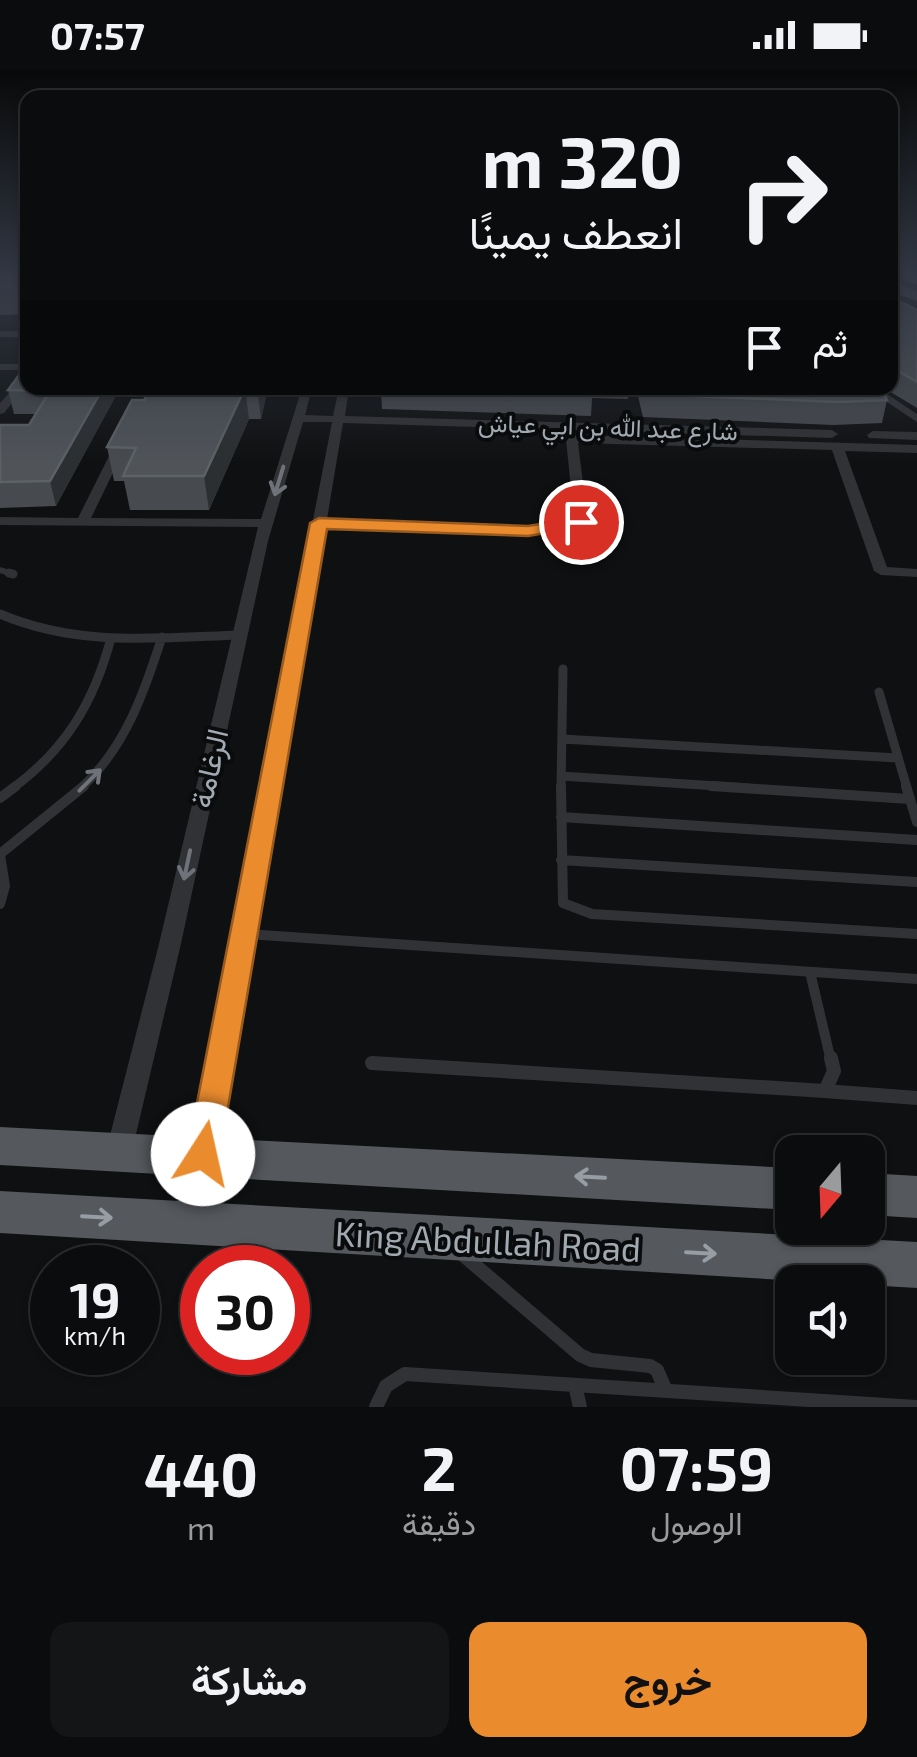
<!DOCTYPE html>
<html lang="ar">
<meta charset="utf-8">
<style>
body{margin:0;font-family:"Exo 2",Vazirmatn,sans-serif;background:#141516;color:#f1f3f6;direction:rtl;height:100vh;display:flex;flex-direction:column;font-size:38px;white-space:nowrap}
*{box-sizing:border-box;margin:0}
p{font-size:32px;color:#9a9b9d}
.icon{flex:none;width:55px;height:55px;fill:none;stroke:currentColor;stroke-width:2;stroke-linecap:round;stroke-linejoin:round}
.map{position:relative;height:1337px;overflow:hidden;direction:ltr}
.details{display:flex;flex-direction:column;background:#0b0c0d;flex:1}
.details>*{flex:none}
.hud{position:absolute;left:20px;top:20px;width:878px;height:305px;border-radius:20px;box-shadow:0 2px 8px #0004,0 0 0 2px #2b2c2e;direction:rtl;background:#0b0c0d;color:#f1f3f6;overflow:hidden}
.needle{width:65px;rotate:199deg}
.controls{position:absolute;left:775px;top:1065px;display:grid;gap:20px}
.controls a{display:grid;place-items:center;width:110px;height:110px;border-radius:20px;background:#0b0c0d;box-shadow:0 2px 8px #0004,0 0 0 2px #2b2c2e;font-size:50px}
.speed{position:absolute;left:30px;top:1175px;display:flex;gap:20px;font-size:50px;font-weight:700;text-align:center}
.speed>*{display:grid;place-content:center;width:130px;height:130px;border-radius:50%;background:#0b0c0d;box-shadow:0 2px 8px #0004,0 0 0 2px #2b2c2e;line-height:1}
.speed small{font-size:25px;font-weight:400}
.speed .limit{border:15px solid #d22;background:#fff;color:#111}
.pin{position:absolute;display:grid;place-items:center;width:85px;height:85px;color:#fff;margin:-42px;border:5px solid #fff;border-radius:50%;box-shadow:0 2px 10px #0007}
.me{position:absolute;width:110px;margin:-55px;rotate:10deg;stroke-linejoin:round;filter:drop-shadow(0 0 8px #0008)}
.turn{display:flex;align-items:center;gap:35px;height:210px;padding:0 50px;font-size:45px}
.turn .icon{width:130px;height:130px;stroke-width:2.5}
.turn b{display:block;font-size:70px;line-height:85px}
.then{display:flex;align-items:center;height:95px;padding:0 50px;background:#0003;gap:20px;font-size:38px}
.eta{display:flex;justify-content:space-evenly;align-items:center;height:170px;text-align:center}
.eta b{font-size:60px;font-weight:700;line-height:70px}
.primary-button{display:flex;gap:20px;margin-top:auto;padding:20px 50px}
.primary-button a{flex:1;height:115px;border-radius:20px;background:#ea8b2e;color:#111;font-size:40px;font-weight:700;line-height:115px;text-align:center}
.primary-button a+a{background:#141516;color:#f1f3f6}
.status{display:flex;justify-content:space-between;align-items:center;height:70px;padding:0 50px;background:#0b0c0d;direction:ltr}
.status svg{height:28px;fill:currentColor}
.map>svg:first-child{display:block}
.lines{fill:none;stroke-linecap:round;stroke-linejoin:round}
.service-far3{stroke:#313235;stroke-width:6}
.service-far2{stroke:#313235;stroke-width:9}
.service-far1{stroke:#313235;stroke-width:10}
.service{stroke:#313235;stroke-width:14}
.minor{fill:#313235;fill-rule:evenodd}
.primary{fill:#4d5054;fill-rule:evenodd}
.trunk{fill:#55585d;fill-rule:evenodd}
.motorway{fill:#5d6166;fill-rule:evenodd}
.wall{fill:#474a4e}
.shaded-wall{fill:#2c2f31}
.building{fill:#505459;stroke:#5d6267;stroke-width:2.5}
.oneway{stroke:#6f7379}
.oneway2{stroke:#969da4}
.route{fill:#ea8b2e;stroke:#985a1e;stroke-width:2.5}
.labels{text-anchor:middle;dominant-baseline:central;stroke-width:8;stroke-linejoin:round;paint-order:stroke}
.far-street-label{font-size:25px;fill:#a1a9b1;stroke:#0a0b0c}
.street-label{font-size:30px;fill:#a1a9b1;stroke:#0a0b0c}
.near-street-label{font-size:35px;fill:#a1a9b1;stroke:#0a0b0c}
</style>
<div class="status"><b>07:57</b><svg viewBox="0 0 49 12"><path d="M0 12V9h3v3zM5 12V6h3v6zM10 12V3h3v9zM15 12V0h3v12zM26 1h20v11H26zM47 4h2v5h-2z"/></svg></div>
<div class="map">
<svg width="917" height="1337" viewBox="0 0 917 1337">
<rect width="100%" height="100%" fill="#0f1011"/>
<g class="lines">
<path class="service-far3" d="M0 500 13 504"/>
<path class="service-far2" d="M9 503 13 504
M0 544C77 577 157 568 239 565
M879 622 907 718
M562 669 898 688
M561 706 749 718
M13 718C66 679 94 632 111 568
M81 718C125 678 144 623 162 567
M561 718 563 599"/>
<path class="service-far1" d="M561 716 563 833 592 844 917 864
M711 716 909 729
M906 716 917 752
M0 728 16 716
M561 747 917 770
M0 784 84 716
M0 785 5 816 0 834
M561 790 917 812
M246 864 917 909
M810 902 831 991"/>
<path class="service" d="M372 993 825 1021 834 1001 831 988
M825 1021 917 1028
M462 1184 580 1285 591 1290 650 1296 657 1300 666 1321
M575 1315 580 1337
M376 1337 386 1316 405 1304 917 1337"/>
<path class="minor" d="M0 261H28V267H0Z
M0 294H28V300H0Z
M28 302V313L4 343 0 344V333Z
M302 318H312L305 345 333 346 339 318H349L345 346 832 360 838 364 832 368 343 353 327 449 528 457 574 449 566 369 572 365 917 375V383L845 381 887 497 917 499V507L881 505 874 501 832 380 578 373 588 452 586 455 528 465 325 457 216 1084 212 1092 203 1095 194 1092 190 1084 332 352H303L268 471 180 878 132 1081 128 1089 119 1092 110 1089 106 1081 158 878 258 457 0 455V447L78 448 114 376 120 372 126 376 91 448 261 449Z
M866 318H878L917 344V352Z
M873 361 917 362V370L869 368 867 365Z"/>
<path class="primary" d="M890 211 917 221V231L890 221Z"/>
<path class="trunk" d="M0 1057 792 1098V1140L0 1095Z
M868 1103 917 1106V1148L868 1145Z
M0 1121 917 1172V1218L0 1163Z"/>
<path class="motorway" d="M900 206H917V215Z"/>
</g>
<path class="wall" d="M0 206H28V244L0 245Z
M890 227 917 240V338L884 318H890Z
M28 318H120L56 436 0 438V355H29L36 344H14L8 320Z
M145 318H268L261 349H249L209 440H130L124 411H114L107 377 145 330Z
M381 318H629L628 329 592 328 591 346 382 339Z
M636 318H882L887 330 882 353 833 355 643 347Z"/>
<path class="shaded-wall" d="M103 318H120L56 436 50 411Z
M245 318 249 349 209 440 204 406Z
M257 318H268L261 349Z"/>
<path class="building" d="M0 206H28V216L0 217Z
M890 227 917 240V312L890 296Z
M28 293V318H103L50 411 0 412V355H29L50 321 8 320Z
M145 318H258H245L204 406H123L136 378 107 377 132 330H145Z
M508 318H592L593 320Z
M643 318H882L887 330 838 332 645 324Z"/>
<defs><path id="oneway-shaft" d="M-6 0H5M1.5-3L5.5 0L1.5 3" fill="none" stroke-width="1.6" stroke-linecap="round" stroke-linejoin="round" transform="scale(2.5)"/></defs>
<g class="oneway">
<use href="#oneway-shaft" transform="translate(279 411) rotate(107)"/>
<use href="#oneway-shaft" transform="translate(90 710) rotate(-45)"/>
<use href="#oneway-shaft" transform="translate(187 795) rotate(102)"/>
</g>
<g class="oneway2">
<use href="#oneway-shaft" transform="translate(590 1107) rotate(-177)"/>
<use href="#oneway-shaft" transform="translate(97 1147) rotate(3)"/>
<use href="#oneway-shaft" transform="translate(701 1183) rotate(3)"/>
</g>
<linearGradient id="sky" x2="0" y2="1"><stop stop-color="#080909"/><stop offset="0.52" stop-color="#313743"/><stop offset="1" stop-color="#313743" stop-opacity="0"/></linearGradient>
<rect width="917" height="393" fill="url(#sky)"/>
<path class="route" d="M581 447 590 452 587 456 528 466 327 459 220 1084 215 1095 203 1099 192 1095 187 1084 310 453 319 448 528 456Z"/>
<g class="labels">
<g class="far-street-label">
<text transform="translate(608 356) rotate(2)">شارع عبد الله بن ابي عياش</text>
</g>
<g class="street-label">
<text transform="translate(208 698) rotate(-77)">الرغامة</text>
</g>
<g class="near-street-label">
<text transform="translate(488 1170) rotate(3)">King Abdullah Road</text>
</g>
</g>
</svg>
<div class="controls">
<a><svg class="needle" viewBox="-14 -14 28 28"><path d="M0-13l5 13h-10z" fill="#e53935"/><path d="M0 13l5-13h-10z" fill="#9a9b9d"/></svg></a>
<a><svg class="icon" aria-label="sound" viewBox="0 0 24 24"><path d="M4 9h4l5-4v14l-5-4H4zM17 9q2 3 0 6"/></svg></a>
</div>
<div class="speed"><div>19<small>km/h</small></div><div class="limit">30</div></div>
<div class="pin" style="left:581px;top:452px;background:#d93025"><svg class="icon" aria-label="arrive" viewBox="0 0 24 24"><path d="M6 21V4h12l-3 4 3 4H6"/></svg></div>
<svg class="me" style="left:203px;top:1084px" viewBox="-20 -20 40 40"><circle r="19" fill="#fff"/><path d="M0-13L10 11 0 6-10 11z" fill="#ea8b2e"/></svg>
<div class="hud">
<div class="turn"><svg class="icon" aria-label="right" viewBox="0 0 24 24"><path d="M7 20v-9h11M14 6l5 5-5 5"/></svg><div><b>320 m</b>انعطف يمينًا</div></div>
<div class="then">ثم<svg class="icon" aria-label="arrive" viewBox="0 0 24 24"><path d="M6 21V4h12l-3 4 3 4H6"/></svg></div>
</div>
</div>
<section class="details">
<div class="eta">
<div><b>07:59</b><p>الوصول</p></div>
<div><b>2</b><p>دقيقة</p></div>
<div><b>440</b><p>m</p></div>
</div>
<div class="primary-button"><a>خروج</a><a>مشاركة</a></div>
</section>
